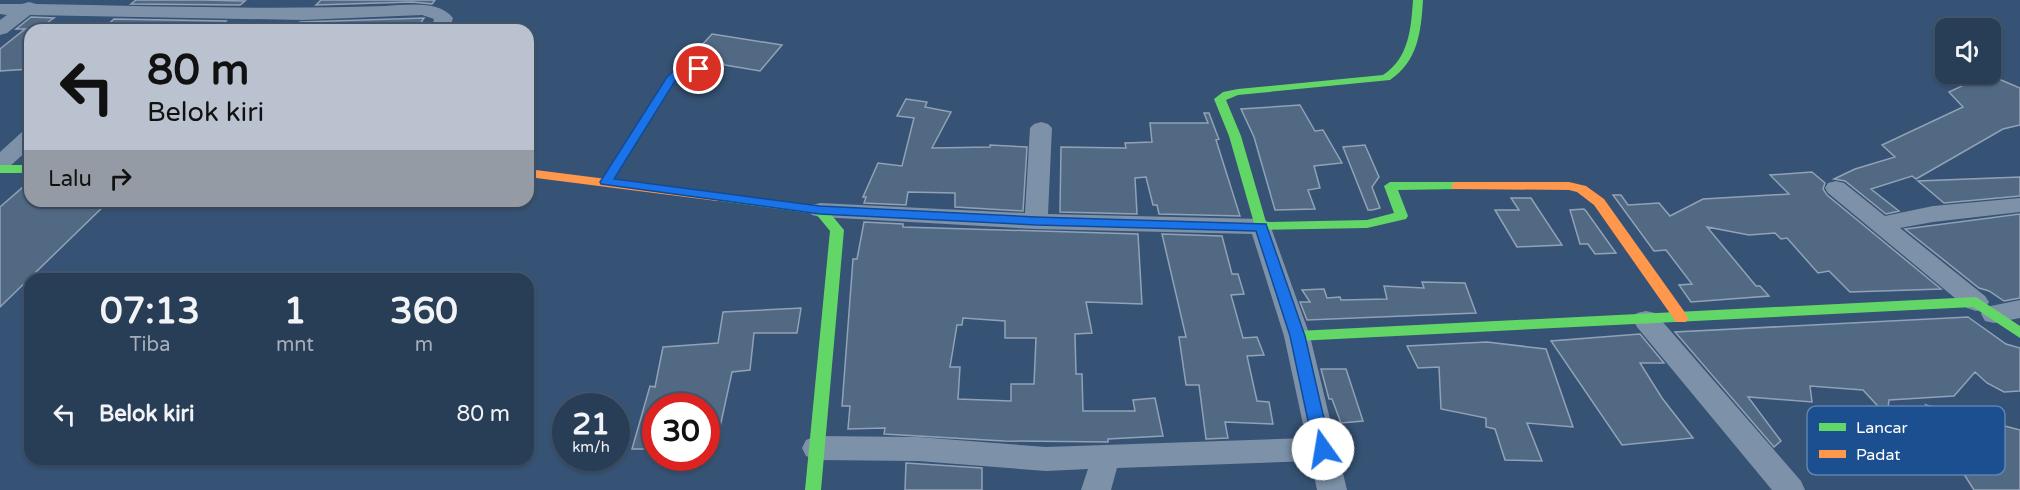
<!DOCTYPE html>
<html lang="id">
<style>
body{margin:0;font-family:"Varela Round",sans-serif;background:#30455d;color:#f1f3f6;height:100vh;display:flex;flex-direction:column;font-size:22px;white-space:nowrap}
*{box-sizing:border-box;margin:0}
p{font-size:20px;color:#a5aeba}
.icon{flex:none;width:33px;height:33px;fill:none;stroke:currentColor;stroke-width:2;stroke-linecap:round;stroke-linejoin:round}
.map{position:relative;flex:1;overflow:hidden}
.drawer{position:absolute;left:24px;top:273px;width:510px;height:192px;display:flex;flex-direction:column;background:#283e57;border-radius:18px;box-shadow:0 2px 4px #0004,0 0 0 2px #44576d}
.drawer>*{flex:none}
.guide{position:absolute;left:24px;top:24px;width:510px;height:183px;border-radius:18px;box-shadow:0 2px 4px #0004,0 0 0 2px #44576d;background:#b9c2ce;color:#111;overflow:hidden}
.fabs{position:absolute;left:1935px;top:18px;display:grid;gap:12px}
.fabs a{display:grid;place-items:center;width:66px;height:66px;border-radius:12px;background:#283e57;box-shadow:0 2px 4px #0004,0 0 0 2px #44576d;font-size:30px}
.speed{position:absolute;left:552px;top:393px;display:flex;gap:12px;font-size:30px;font-weight:700;text-align:center}
.speed>*{display:grid;place-content:center;width:78px;height:78px;border-radius:50%;background:#283e57;box-shadow:0 2px 4px #0004,0 0 0 2px #44576d;line-height:1}
.speed small{font-size:15px;font-weight:400}
.speed .limit{border:9px solid #d22;background:#fff;color:#111}
.pin{position:absolute;display:grid;place-items:center;width:51px;height:51px;color:#fff;margin:-26px;border:3px solid #fff;border-radius:50%;box-shadow:0 2px 6px #0007}
.me{position:absolute;width:66px;margin:-33px;rotate:347deg;stroke-linejoin:round;filter:drop-shadow(0 0 4px #0008)}
.turn{display:flex;align-items:center;gap:21px;height:126px;padding:0 24px;font-size:27px}
.turn .icon{width:78px;height:78px;stroke-width:2.5}
.turn b{display:block;font-size:42px;line-height:51px}
.then{display:flex;align-items:center;height:57px;padding:0 24px;background:#0003;gap:12px;font-size:22px}
.eta{display:flex;justify-content:space-evenly;align-items:center;height:102px;text-align:center}
.eta b{font-size:36px;font-weight:700;line-height:42px}
ul{padding:0;list-style:none}
li{display:flex;align-items:center;gap:18px;height:78px;padding:0 24px}
li div{flex:1}
li b{display:block;font-size:22px}
li em{font-style:normal}
.map>svg:first-child{display:block}
.building{fill:#526984;stroke:#92a2b6;stroke-width:1.5;fill-rule:evenodd}
.lines{fill:none;stroke-linecap:round;stroke-linejoin:round}
.lane{fill:#7d92a8;fill-rule:evenodd}
.street{fill:#7d92a8;fill-rule:evenodd}
.fast{fill:#63d668;fill-rule:evenodd}
.slow{fill:#ff974d;fill-rule:evenodd}
.route{fill:#1a73e8;stroke:#114b97;stroke-width:1.5}
.key{fill:#1b4f8f;stroke:#5f84b1;stroke-width:1.5}
.key-label{font-size:16px;fill:#fff}
</style>
<div class="map">
<svg width="2020" height="490" viewBox="0 0 2020 490">
<rect width="100%" height="100%" fill="#365274"/>
<path class="building" d="M136 0H204L245 1 240 5 131 4Z
M321 0H435L432 4 412 2 316 5Z
M31 17 54 18 38 29H30V69L0 71V49L25 29H16Z
M424 18 416 30H292L300 22Z
M114 19 226 21 221 26 213 27 210 30H102Z
M712 34 782 45 760 71 725 65 721 61 710 63 689 59Z
M1987 74 2020 88V125L2003 129 1916 179 1912 176 1871 189 1899 211 1886 214 1845 181 1834 179 1855 169 1895 157 1882 145 1963 107 1949 92Z
M906 99 927 102 925 107 951 112 932 148 990 147V145L1027 147 1023 211 955 207V193L908 192 906 205 864 203 866 197H863L878 163 902 166 914 118 897 116Z
M1300 105 1315 131 1323 130 1342 163 1314 166 1320 188 1308 190 1315 209 1275 210 1254 137 1241 109Z
M1204 113H1209L1218 137 1219 139 1216 140 1240 216 1159 214 1157 205H1153L1146 177 1135 178 1137 214 1060 212 1061 147 1126 148 1125 143 1152 142 1150 123H1208Z
M1365 145 1379 177 1372 187 1380 208 1372 210H1368L1343 147Z
M1812 172 1825 183 1823 189 1827 195 1941 289 1850 292 1829 271 1818 273 1787 238 1781 239 1775 233 1749 235 1707 227 1756 286H1760L1769 296 1691 302 1679 285 1692 284 1666 250 1654 251 1613 195H1621L1628 205 1659 203 1670 216 1703 199 1789 194 1770 175Z
M2020 177V196L1944 203 1918 181Z
M30 181V201H109L0 307V207Z
M1511 198H1531L1562 245 1517 247 1495 210H1519Z
M1584 209 1586 211 1616 253 1595 254 1588 244H1580L1570 210Z
M2020 214V298L2004 301 1989 291 1979 288 1905 229Z
M864 222 903 224V227L1138 234 1142 304 1086 302 1092 333 1075 334 1076 374H1082L1083 411H1135L1133 400 1155 398 1163 436 1108 439V442L1004 441 884 434 885 428 848 429 850 406H842L853 259H857ZM963 318 1005 321V338H1036L1034 384H1011V401L958 399 960 367H950L957 325H962Z
M1162 234 1222 236 1232 274H1238L1244 294 1231 295 1243 338 1257 337 1264 355 1247 356 1257 401 1269 402 1273 424 1225 422 1228 438 1206 439 1199 385H1186L1179 337H1186Z
M1422 282 1465 283 1476 313 1307 320 1300 302H1310L1302 290 1324 289 1327 298 1340 297 1341 300 1387 299 1384 286 1424 288Z
M801 308 797 333H754L750 370 732 372 714 455 706 454V406H656V449H632L650 386 655 387 663 347 718 343 723 312Z
M1968 317 2006 344 2020 348V391L2004 392 1987 383 1975 372 1954 396 1889 400 1887 416 1863 390 1810 386 1812 402 1748 397 1781 441 1774 447 1675 332Z
M1640 334 1664 363H1640L1662 398 1693 438 1622 445 1551 341Z
M1487 342 1546 349 1573 427 1527 423 1542 461 1505 460 1495 429 1486 427V418L1441 409 1439 367 1418 368 1407 346Z
M1321 369H1346L1363 421 1341 423 1332 399H1329Z
M1926 405 2020 430V490H1974L1946 446 1961 443Z
M906 463 982 468V490H905Z"/>
<g class="lines">
<path class="lane" d="M720 63 723 64V68L681 75 675 81 610 184H602L600 182 667 77 674 71Z"/>
<path class="street" d="M29 2 36 4C152 6 268 10 385 6 406 5 439 0 453 18L449 30H431L434 19 422 15 303 20 30 15 7 33 0 35V20L7 15 0 14V4H22Z
M1041 122 1048 124 1052 128 1048 214 1261 219 1269 222 1310 336 1347 490H1317L1311 461 1117 468 1111 490H1081L1088 469 1046 471 918 461 816 460 806 456 802 448 806 440 816 436 918 437 1046 447 1306 438 1284 336 1252 234 1036 229 820 217 812 215 808 210 812 205 820 203 1025 213 1030 128 1034 124Z
M30 131V148L8 168 0 170V152L22 132Z
M1836 181 1844 183 1885 216 1933 206 2020 198V212L1933 222 1900 228 1985 296 1989 302 1986 307 2020 300V318L1994 323 1985 321 1981 314 1984 309 1976 311 1967 308 1828 193 1825 188 1828 183Z
M1646 311 1655 313 1801 481 1805 490H1772L1637 327 1633 320 1637 313Z"/>
<path class="fast" d="M1413 0H1423C1421 32 1418 61 1390 80L1238 95 1226 100 1241 136 1266 222 1367 220 1394 213 1384 186 1390 182H1457L1461 183 1463 186 1461 189 1398 190 1408 216 1406 219 1367 228 1256 230 1229 136 1214 99 1223 92 1238 89 1383 75C1409 58 1411 29 1413 0Z
M0 165H30V173H0Z
M717 193 825 207 844 230 821 490H805L830 231 816 214 712 200 711 197 712 194Z
M1976 297 2020 326V338L1973 307 1297 341 1292 340 1290 336 1292 332 1297 331Z"/>
<path class="slow" d="M528 169 717 193 723 197 717 201 528 177Z
M1457 182H1569L1586 186 1604 199 1686 314 1688 318 1686 322H1676L1594 205 1577 192 1569 190 1453 189 1451 186 1453 183Z"/>
</g>
<path class="route" d="M699 66 703 67V72L681 76 675 81 614 179 820 206 1036 217 1266 224 1305 336 1331 449 1328 454 1323 456 1317 454 1314 449 1290 336 1256 231 1036 225 820 214 601 184 600 182 667 77 674 71Z"/>
<rect x="1807" y="406" width="198" height="69" rx="9" class="key"/>
<rect x="1819" y="423" width="27" height="8" fill="#63d668"/>
<rect x="1819" y="450" width="27" height="8" fill="#ff974d"/>
<g class="key-label">
<text x="1856" y="433">Lancar</text>
<text x="1856" y="460">Padat</text>
</g>
</svg>
<div class="fabs">
<a><svg class="icon" aria-label="sound" viewBox="0 0 24 24"><path d="M4 9h4l5-4v14l-5-4H4zM17 9q2 3 0 6"/></svg></a>
</div>
<div class="speed"><div>21<small>km/h</small></div><div class="limit">30</div></div>
<div class="pin" style="left:699px;top:69px;background:#d93025"><svg class="icon" aria-label="arrive" viewBox="0 0 24 24"><path d="M6 21V4h12l-3 4 3 4H6"/></svg></div>
<svg class="me" style="left:1323px;top:449px" viewBox="-20 -20 40 40"><circle r="19" fill="#fff"/><path d="M0-13L10 11 0 6-10 11z" fill="#1a73e8"/></svg>
<div class="guide">
<div class="turn"><svg class="icon" aria-label="left" viewBox="0 0 24 24"><path d="M17 20v-9H6M10 6l-5 5 5 5"/></svg><div><b>80 m</b>Belok kiri</div></div>
<div class="then">Lalu<svg class="icon" aria-label="right" viewBox="0 0 24 24"><path d="M7 20v-9h11M14 6l5 5-5 5"/></svg></div>
</div>
<section class="drawer">
<div class="eta">
<div><b>07:13</b><p>Tiba</p></div>
<div><b>1</b><p>mnt</p></div>
<div><b>360</b><p>m</p></div>
</div>
<ul>
<li><svg class="icon" aria-label="left" viewBox="0 0 24 24"><path d="M17 20v-9H6M10 6l-5 5 5 5"/></svg><div><b>Belok kiri</b></div><em>80 m</em></li>
</ul>
</section>
</div>
